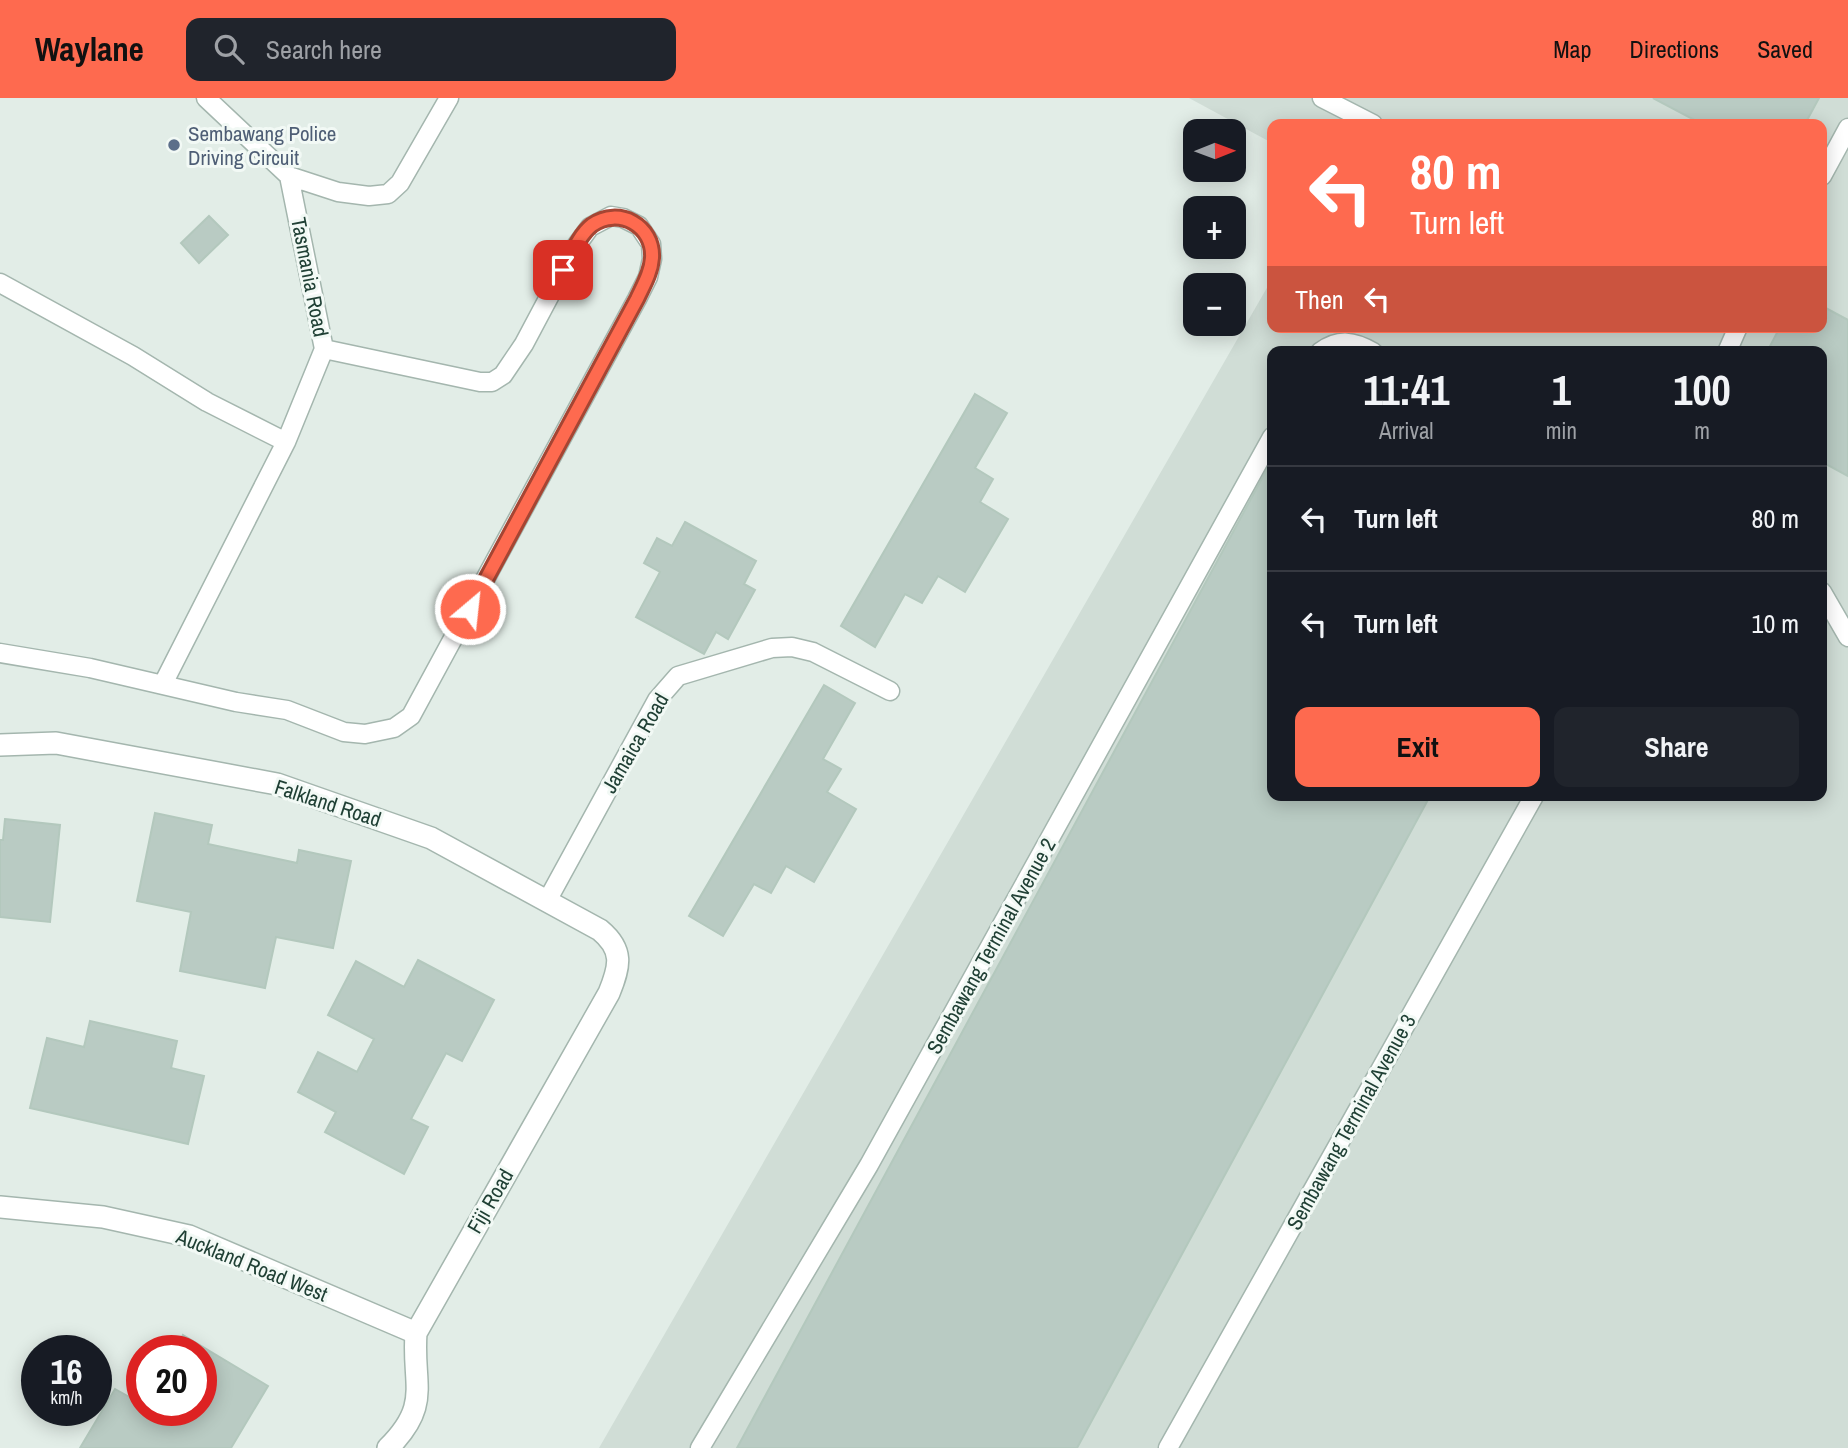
<!DOCTYPE html>
<meta charset="utf-8">
<style>
body{margin:0;font-family:"Archivo Narrow",sans-serif;background:#20242c;color:#f1f3f6;height:100vh;display:flex;flex-direction:column;font-size:26px;white-space:nowrap}
*{box-sizing:border-box;margin:0}
p{font-size:23px;color:#9ea1a6}
.icon{flex:none;width:38px;height:38px;fill:none;stroke:currentColor;stroke-width:2;stroke-linecap:round;stroke-linejoin:round}
.map{position:relative;flex:1;overflow:hidden}
.side{position:absolute;left:1267px;top:248px;width:560px;height:455px;display:flex;flex-direction:column;background:#171b24;border-radius:14px;box-shadow:0 4px 18px #0003}
.side>*{flex:none}
.hud{position:absolute;left:1267px;top:21px;width:560px;height:214px;border-radius:14px;box-shadow:0 4px 18px #0003;background:#fe6a4f;color:#fff;overflow:hidden}
.needle{width:46px;rotate:89deg}
.controls{position:absolute;left:1183px;top:21px;display:grid;gap:14px}
.controls a{display:grid;place-items:center;width:63px;height:63px;border-radius:14px;background:#171b24;box-shadow:0 4px 18px #0003;font-size:35px}
.speed{position:absolute;left:21px;top:1237px;display:flex;gap:14px;font-size:35px;font-weight:700;text-align:center}
.speed>*{display:grid;place-content:center;width:91px;height:91px;border-radius:50%;background:#171b24;box-shadow:0 4px 18px #0003;line-height:1}
.speed small{font-size:18px;font-weight:400}
.speed .limit{border:10px solid #d22;background:#fff;color:#111}
.pin{position:absolute;display:grid;place-items:center;width:60px;height:60px;color:#fff;margin:-30px;border-radius:14px;box-shadow:0 4px 10px #0006}
.me{position:absolute;width:77px;margin:-38px;rotate:28deg;stroke-linejoin:round;filter:drop-shadow(0 0 5px #0008)}
.turn{display:flex;align-items:center;gap:24px;height:147px;padding:0 28px;font-size:32px}
.turn .icon{width:91px;height:91px;stroke-width:2.5}
.turn b{display:block;font-size:49px;line-height:60px}
.then{display:flex;align-items:center;height:66px;padding:0 28px;background:#0003;gap:14px;font-size:26px}
.eta{display:flex;justify-content:space-evenly;align-items:center;height:119px;text-align:center}
.eta b{font-size:42px;font-weight:700;line-height:49px}
.button{display:flex;gap:14px;margin-top:auto;padding:14px 28px}
.button a{flex:1;height:80px;border-radius:14px;background:#fe6a4f;color:#111;font-size:28px;font-weight:700;line-height:80px;text-align:center}
.button a+a{background:#20242c;color:#f1f3f6}
ul{padding:0;list-style:none}
li{display:flex;align-items:center;gap:21px;height:105px;padding:0 28px;border-top:2px solid #363941}
li div{flex:1}
li b{display:block;font-size:26px}
li em{font-style:normal}
header{display:flex;align-items:center;gap:42px;box-sizing:border-box;height:98px;padding:0 35px;background:#fe6a4f;color:#111}
header strong{font-size:33px}
nav{display:flex;gap:38px;margin-inline-start:auto;font-size:24px}
.search{width:490px;height:63px;background:#20242c;display:flex;align-items:center;gap:18px;box-sizing:border-box;padding:0 24px;border-radius:14px;color:#9ea1a6;font-size:26px}
.map>svg:first-child{display:block}
.built{fill:#d0ddd6;fill-rule:evenodd}
.building{fill:#b9cbc3;stroke:#b3c8bd;stroke-width:2}
.lines{fill:none;stroke-linecap:round;stroke-linejoin:round}
.service-casing{stroke:#a4b6ae;stroke-width:21}
.minor-casing{stroke:#a4b6ae;stroke-width:24}
.service{stroke:#fff;stroke-width:18}
.minor{stroke:#fff;stroke-width:21}
.route-casing{stroke:#a54533;stroke-width:18}
.route{stroke:#fe6a4f;stroke-width:12}
.service-dot{fill:#5c6f8a;stroke:#f2f9f5;stroke-width:2.5}
.labels{text-anchor:middle;dominant-baseline:central;stroke-width:6;stroke-linejoin:round;paint-order:stroke}
.service-label{font-size:21px;fill:#4e5e75;stroke:#f2f9f5;text-anchor:start}
.street-label{font-size:21px;fill:#204035;stroke:#f2f9f5}
</style>
<header>
<strong>Waylane</strong>
<div class="search"><svg class="icon" aria-label="search" viewBox="0 0 24 24"><circle cx="10" cy="10" r="6"/><path d="M15 15l6 6"/></svg>Search here</div>
<nav><a>Map</a><a>Directions</a><a>Saved</a></nav>
</header>
<div class="map">
<svg width="1848" height="1350" viewBox="0 0 1848 1350">
<rect width="100%" height="100%" fill="#e2ede7"/>
<path class="built" d="M1189 0H1848V1350H599L1272 181V229H1822V26H1272V45ZM1272 254H1822V698H1272Z"/>
<path class="building" d="M1653 0H1819L1805 26H1702Z
M209 118 228 137 199 165 181 145Z
M1822 208 1848 222V378L1822 364V254H1767L1780 229H1822Z
M975 296 1007 315 975 370 993 381 980 404 1008 421 965 494 938 478 922 505 905 496 875 549 841 528Z
M1272 362V698H1430L1077 1350H737Z
M685 424 756 463 744 486 755 492 728 541 716 534 704 556 636 519 660 474 644 465 657 440 672 448Z
M824 587 855 605 823 661 841 671 827 694 856 711 814 784 786 768 771 795 754 786 723 838 689 818Z
M155 715 212 727 208 746 297 765 299 752 351 763 333 850 276 839 265 890 180 873 191 814 137 803Z
M5 721 60 727 50 824 0 819V742H3Z
M418 862 494 902 462 963 446 955 411 1021 428 1029 404 1076 325 1034 336 1014 298 994 318 954 357 974 374 941 328 917 356 863 404 889Z
M90 923 177 943 171 970 204 978 188 1046 30 1010 47 940 84 949Z
M183 1237 268 1288 231 1350H80L115 1291 142 1306V1312H201V1253H174Z"/>
<g class="lines">
<defs>
<path id="service" d="M206 0 289 78 338 94 369 98 388 96 400 85 449 0
M1322 0 1373 26
M1822 78 1848 30
M0 185 133 258 207 304 286 344
M1320 254C1339 240 1354 243 1373 254
M1727 254 1738 229
M1822 494 1848 539
M0 555 90 570 236 604 287 612 344 634 365 636 394 630 411 618 637 201 648 179 652 161 651 146 639 128 623 120 611 118 590 129 576 148 524 246 503 277 492 284H480L324 251
M163 586 286 344 324 251 289 78
M547 803 657 602 678 578 772 550 792 549 813 554 890 593
M700 1350 869 1067 1272 339
M1168 1350 1534 698"/>
<path id="minor" d="M0 647 56 645 277 686 431 740 600 832C624 852 620 868 609 895L416 1235C412 1287 432 1306 388 1350
M0 1109 103 1119 189 1138 416 1235"/>
</defs>
<use href="#service" class="service-casing"/>
<use href="#minor" class="minor-casing"/>
<use href="#service" class="service"/>
<use href="#minor" class="minor"/>
</g>
<g class="lines">
<defs>
<path id="route" d="M470 511 637 201C643 188 651 175 652 160 654 128 619 108 592 127 579 137 571 158 563 172"/>
</defs>
<use href="#route" class="route-casing"/>
<use href="#route" class="route"/>
</g>
<circle class="service-dot" cx="174" cy="47" r="7"/>
<g class="labels">
<g class="service-label">
<text x="188" y="35">Sembawang Police<tspan x="188" dy="24">Driving Circuit</tspan></text>
</g>
<g class="street-label">
<text transform="translate(310 179) rotate(79)">Tasmania Road</text>
<text transform="translate(635 645) rotate(-60)">Jamaica Road</text>
<text transform="translate(328 705) rotate(18)">Falkland Road</text>
<text transform="translate(991 848) rotate(-61)">Sembawang Terminal Avenue 2</text>
<text transform="translate(1351 1024) rotate(-61)">Sembawang Terminal Avenue 3</text>
<text transform="translate(490 1103) rotate(-60)">Fiji Road</text>
<text transform="translate(252 1167) rotate(22)">Auckland Road West</text>
</g>
</g>
</svg>
<div class="controls">
<a><svg class="needle" viewBox="-14 -14 28 28"><path d="M0-13l5 13h-10z" fill="#e53935"/><path d="M0 13l5-13h-10z" fill="#9ea1a6"/></svg></a>
<a>+</a>
<a>−</a>
</div>
<div class="speed"><div>16<small>km/h</small></div><div class="limit">20</div></div>
<div class="pin" style="left:563px;top:172px;background:#d93025"><svg class="icon" aria-label="arrive" viewBox="0 0 24 24"><path d="M6 21V4h12l-3 4 3 4H6"/></svg></div>
<svg class="me" style="left:470px;top:511px" viewBox="-20 -20 40 40"><circle r="17" fill="#fe6a4f" stroke="#fff" stroke-width="3"/><path d="M0-11L8 9 0 5-8 9z" fill="#fff"/></svg>
<div class="hud">
<div class="turn"><svg class="icon" aria-label="left" viewBox="0 0 24 24"><path d="M17 20v-9H6M10 6l-5 5 5 5"/></svg><div><b>80 m</b>Turn left</div></div>
<div class="then">Then<svg class="icon" aria-label="left" viewBox="0 0 24 24"><path d="M17 20v-9H6M10 6l-5 5 5 5"/></svg></div>
</div>
<section class="side">
<div class="eta">
<div><b>11:41</b><p>Arrival</p></div>
<div><b>1</b><p>min</p></div>
<div><b>100</b><p>m</p></div>
</div>
<ul>
<li><svg class="icon" aria-label="left" viewBox="0 0 24 24"><path d="M17 20v-9H6M10 6l-5 5 5 5"/></svg><div><b>Turn left</b></div><em>80 m</em></li>
<li><svg class="icon" aria-label="left" viewBox="0 0 24 24"><path d="M17 20v-9H6M10 6l-5 5 5 5"/></svg><div><b>Turn left</b></div><em>10 m</em></li>
</ul>
<div class="button"><a>Exit</a><a>Share</a></div>
</section>
</div>
